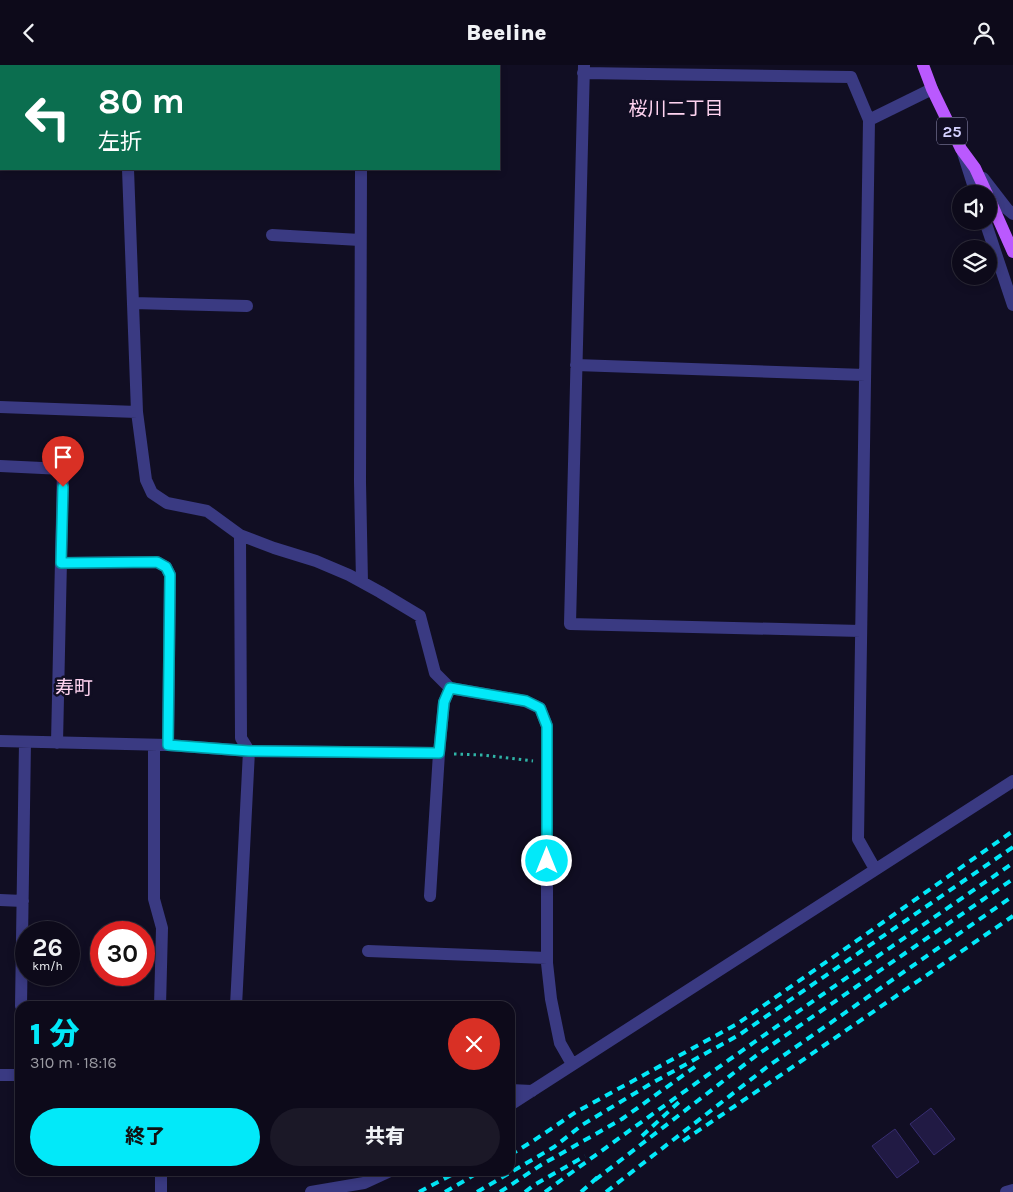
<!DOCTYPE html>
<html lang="ja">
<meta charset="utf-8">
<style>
body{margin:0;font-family:Karla,"Noto Sans JP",sans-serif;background:#1b1827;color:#f1f3f6;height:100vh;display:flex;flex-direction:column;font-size:19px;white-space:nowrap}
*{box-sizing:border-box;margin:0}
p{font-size:16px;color:#9a9aa2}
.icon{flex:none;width:28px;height:28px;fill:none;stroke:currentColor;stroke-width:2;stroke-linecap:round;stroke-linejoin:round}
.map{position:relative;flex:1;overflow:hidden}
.drawer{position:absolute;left:15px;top:936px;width:500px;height:175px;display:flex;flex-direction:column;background:#0d0a1a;border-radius:15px;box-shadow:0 2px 8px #0003,0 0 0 1px #2d2b39}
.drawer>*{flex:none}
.guide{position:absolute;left:0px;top:0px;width:500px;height:105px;box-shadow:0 2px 8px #0003,0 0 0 1px #2d2b39;background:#0b6e4f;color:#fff;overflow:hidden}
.tools{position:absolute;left:952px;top:120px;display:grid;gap:10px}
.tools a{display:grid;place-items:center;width:45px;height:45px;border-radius:50%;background:#0d0a1a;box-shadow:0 2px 8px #0003,0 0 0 1px #2d2b39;font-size:25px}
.speed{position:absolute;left:15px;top:856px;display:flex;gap:10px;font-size:25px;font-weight:700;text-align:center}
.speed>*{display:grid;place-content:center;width:65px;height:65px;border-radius:50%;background:#0d0a1a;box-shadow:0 2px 8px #0003,0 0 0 1px #2d2b39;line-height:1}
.speed small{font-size:12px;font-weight:400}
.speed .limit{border:8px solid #d22;background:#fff;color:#111}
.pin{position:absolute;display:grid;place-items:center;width:42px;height:42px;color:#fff;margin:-51px -21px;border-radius:50% 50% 50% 0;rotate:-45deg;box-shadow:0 0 5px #0007}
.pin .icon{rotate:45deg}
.me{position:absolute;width:55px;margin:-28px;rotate:0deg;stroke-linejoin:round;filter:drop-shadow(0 0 4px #0008)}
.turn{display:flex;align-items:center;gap:18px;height:105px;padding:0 15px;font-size:22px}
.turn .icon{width:65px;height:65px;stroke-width:2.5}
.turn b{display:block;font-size:35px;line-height:42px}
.round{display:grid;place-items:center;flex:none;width:52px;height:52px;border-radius:26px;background:#1b1827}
.overview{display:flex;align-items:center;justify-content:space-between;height:85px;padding:0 15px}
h1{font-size:30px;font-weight:800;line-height:38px;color:#02e9f9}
.primary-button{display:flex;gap:10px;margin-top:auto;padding:10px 15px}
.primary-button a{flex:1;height:58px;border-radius:30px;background:#02e9f9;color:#111;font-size:20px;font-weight:800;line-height:58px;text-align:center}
.primary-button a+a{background:#1b1827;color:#f1f3f6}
header{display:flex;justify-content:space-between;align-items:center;height:65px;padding:0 15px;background:#0d0a1a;font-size:22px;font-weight:800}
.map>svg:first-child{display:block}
.building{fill:#211a44;stroke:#372d70}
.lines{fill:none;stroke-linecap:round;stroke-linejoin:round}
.path{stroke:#2fb4a7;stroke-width:3;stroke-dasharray:2.5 4;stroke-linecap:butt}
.minor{stroke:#3a3a82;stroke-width:12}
.major{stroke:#ba59fe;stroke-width:12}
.rail{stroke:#02e9f9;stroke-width:4;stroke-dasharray:8 6;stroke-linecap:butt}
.route-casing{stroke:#0197a2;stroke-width:12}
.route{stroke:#02e9f9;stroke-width:9}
.labels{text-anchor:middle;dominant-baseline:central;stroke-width:5;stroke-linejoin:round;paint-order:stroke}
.shield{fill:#110e23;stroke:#9a96bd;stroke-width:1}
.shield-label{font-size:16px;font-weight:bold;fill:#d4d1ff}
.neighbourhood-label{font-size:19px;fill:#ffd3f0;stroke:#110e23}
</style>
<header><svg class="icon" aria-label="back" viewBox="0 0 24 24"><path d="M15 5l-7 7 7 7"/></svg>Beeline<svg class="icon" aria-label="person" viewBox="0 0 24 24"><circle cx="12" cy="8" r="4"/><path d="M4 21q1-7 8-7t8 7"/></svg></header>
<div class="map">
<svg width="1013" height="1127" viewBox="0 0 1013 1127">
<rect width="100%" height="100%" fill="#110e23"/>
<path class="building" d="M931 1043 955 1074 934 1090 910 1059Z
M895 1064 919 1097 897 1113 872 1081Z"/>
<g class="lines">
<path class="path" d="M454 689 483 690 533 696"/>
<path class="minor" d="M584 0 570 559 861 566
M111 1 121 0
M328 1V0
M583 8 851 12 869 55
M0 15H1
M963 88 976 129
M128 104 137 347 146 415 152 428 167 438 207 446 240 470 274 483 316 496 349 510 380 527 420 551 435 608 450 623 525 636 540 643 547 661V898L551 934 560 978 572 999
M361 104 360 417 362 517
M983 113 1007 144 1013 149
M985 156 1013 240
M272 170 360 175
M133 238 247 241
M576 300 865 310
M0 342 137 347
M0 401 63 404 57 678
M61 498 157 497 166 502 170 510 168 680
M0 676 168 680 249 686 439 688
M154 680V834L162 863 160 941
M875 804 858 774 869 55 932 24
M430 831 439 688 444 637 450 623
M0 835 23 836
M368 886 547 893
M21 941 25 677
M236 941 249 686 241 673 240 470
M0 1010H20
M510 1025 532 1026
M510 1040 1013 716
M161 1106V1127
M311 1127 364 1118 390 1106
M1006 1127 1013 1125"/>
<path class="major" d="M923 0 932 24 961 84 975 103 987 129
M989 133 1013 187"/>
<path class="rail" d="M642 1071 679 1037
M683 1076 775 1014 1013 851
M510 1090 533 1076 576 1047 737 959 862 872 1013 766
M595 1115 757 990 1013 814
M419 1127 459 1106
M445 1127 481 1106
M477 1127 554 1082 582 1060 652 1018 739 970 1013 782
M500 1127 541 1100 622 1054 699 999
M525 1127 534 1120 585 1091
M545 1127C699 1014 856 906 1013 798
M581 1127 600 1110
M606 1127 767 1002 1013 831"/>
</g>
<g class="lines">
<defs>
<path id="route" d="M63 422 61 498 157 497 166 502 170 510 168 680 249 686 439 688 444 637 450 623 526 636 540 643 547 661V796"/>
</defs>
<use href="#route" class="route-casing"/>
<use href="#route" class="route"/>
</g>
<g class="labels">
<rect class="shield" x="937" y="52.5" width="30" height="27" rx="4"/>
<g class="shield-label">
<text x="952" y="66">25</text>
</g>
<g class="neighbourhood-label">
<text x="676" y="44">桜川二丁目</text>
<text x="74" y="623">寿町</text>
</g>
</g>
</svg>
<div class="tools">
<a><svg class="icon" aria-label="sound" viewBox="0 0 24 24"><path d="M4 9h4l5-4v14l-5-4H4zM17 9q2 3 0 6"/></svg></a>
<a><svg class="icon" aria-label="layers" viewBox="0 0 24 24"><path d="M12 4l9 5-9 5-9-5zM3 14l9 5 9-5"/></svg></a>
</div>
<div class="speed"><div>26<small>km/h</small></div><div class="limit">30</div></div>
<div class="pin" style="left:63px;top:422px;background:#d93025"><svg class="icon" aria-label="arrive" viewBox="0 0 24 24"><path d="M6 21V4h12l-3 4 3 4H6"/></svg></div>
<svg class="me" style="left:547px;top:796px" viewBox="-20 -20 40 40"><circle r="17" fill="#02e9f9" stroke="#fff" stroke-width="3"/><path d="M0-11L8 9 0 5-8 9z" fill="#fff"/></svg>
<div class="guide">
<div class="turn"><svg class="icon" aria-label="left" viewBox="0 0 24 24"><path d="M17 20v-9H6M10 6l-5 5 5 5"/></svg><div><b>80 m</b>左折</div></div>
</div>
<section class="drawer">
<div class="overview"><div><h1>1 分</h1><p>310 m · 18:16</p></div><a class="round" style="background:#d93025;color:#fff"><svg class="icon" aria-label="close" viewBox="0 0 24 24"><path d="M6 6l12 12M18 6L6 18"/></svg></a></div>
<div class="primary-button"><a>終了</a><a>共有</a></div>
</section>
</div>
